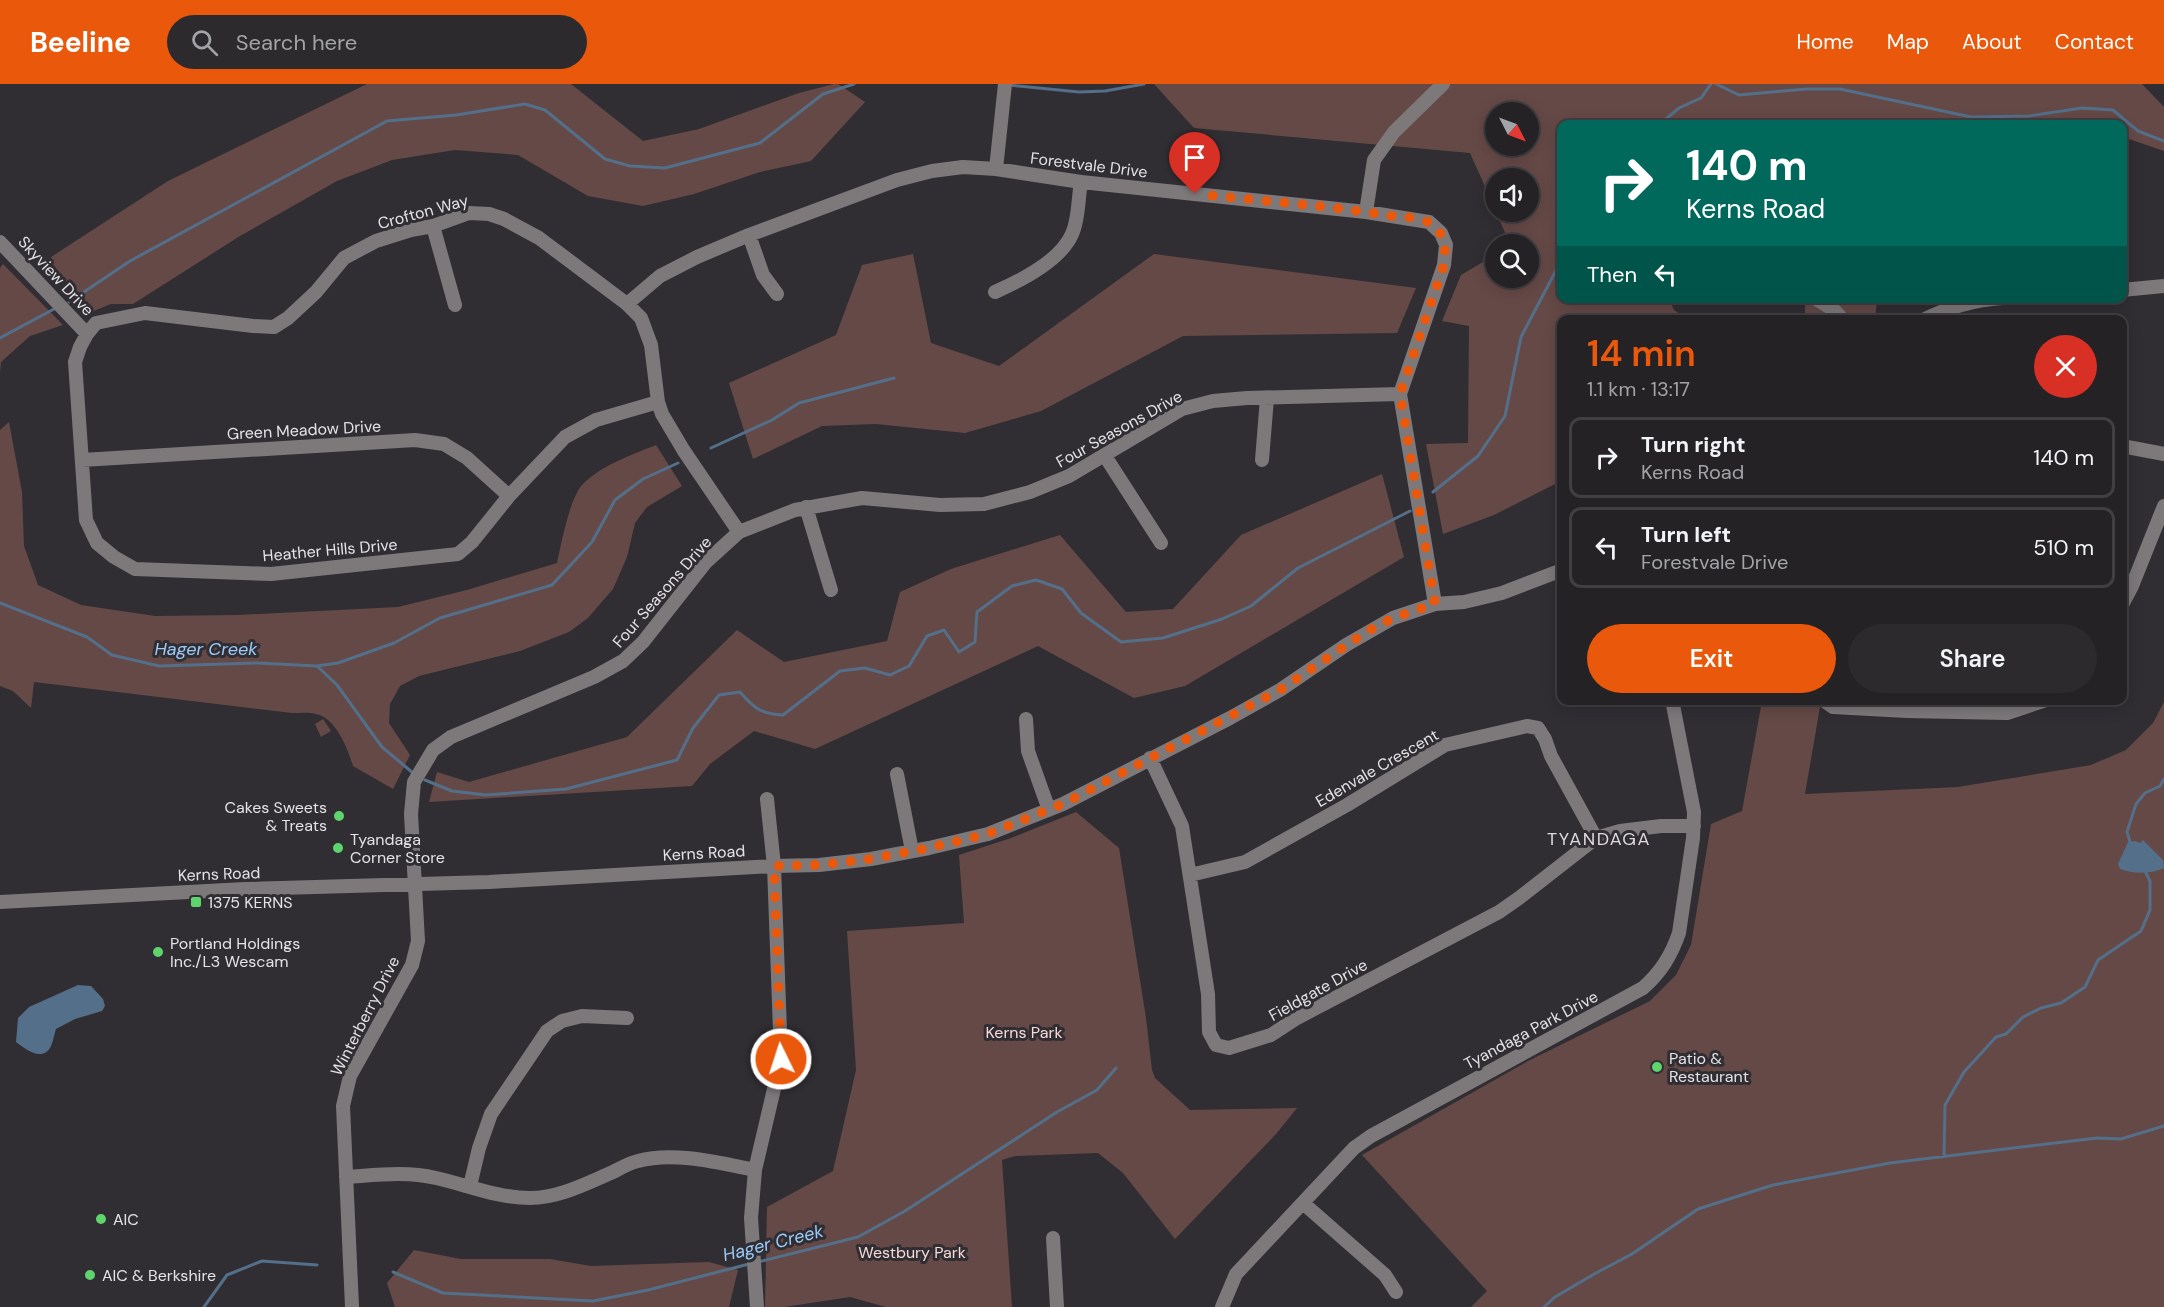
<!DOCTYPE html>
<meta charset="utf-8">
<style>
body{margin:0;font-family:"DM Sans",sans-serif;background:#2d2a2e;color:#f1f3f6;height:100vh;display:flex;flex-direction:column;font-size:22px;white-space:nowrap}
*{box-sizing:border-box;margin:0}
p{font-size:20px;color:#a3a4a7}
.icon{flex:none;width:33px;height:33px;fill:none;stroke:currentColor;stroke-width:2;stroke-linecap:round;stroke-linejoin:round}
.map{position:relative;flex:1;overflow:hidden}
.drawer{position:absolute;left:1557px;top:231px;width:570px;height:390px;display:flex;flex-direction:column;background:#252226;border-radius:12px;box-shadow:0 3px 15px #0003,0 0 0 2px #423f43}
.drawer>*{flex:none}
.banner{position:absolute;left:1557px;top:36px;width:570px;height:183px;border-radius:12px;box-shadow:0 3px 15px #0003,0 0 0 2px #423f43;background:#00695c;color:#fff;overflow:hidden}
.needle{width:39px;rotate:132deg}
.fabs{position:absolute;left:1485px;top:18px;display:grid;gap:12px}
.fabs a{display:grid;place-items:center;width:54px;height:54px;border-radius:50%;background:#252226;box-shadow:0 3px 15px #0003,0 0 0 2px #423f43;font-size:30px}
.pin{position:absolute;display:grid;place-items:center;width:51px;height:51px;color:#fff;margin:-62px -26px;border-radius:50% 50% 50% 0;rotate:-45deg;box-shadow:0 0 6px #0007}
.pin .icon{rotate:45deg}
.me{position:absolute;width:66px;margin:-33px;rotate:356deg;stroke-linejoin:round;filter:drop-shadow(0 0 4px #0008)}
.turn{display:flex;align-items:center;gap:21px;height:126px;padding:0 30px;font-size:27px}
.turn .icon{width:78px;height:78px;stroke-width:2.5}
.turn b{display:block;font-size:42px;line-height:51px}
.then{display:flex;align-items:center;height:57px;padding:0 30px;background:#0003;gap:12px;font-size:22px}
.round{display:grid;place-items:center;flex:none;width:63px;height:63px;border-radius:32px;background:#2d2a2e}
.headline{display:flex;align-items:center;justify-content:space-between;height:102px;padding:0 30px}
h1{font-size:36px;font-weight:600;line-height:45px;color:#ea580c}
.action{display:flex;gap:12px;margin-top:auto;padding:12px 30px}
.action a{flex:1;height:69px;border-radius:36px;background:#ea580c;color:#fff;font-size:24px;font-weight:600;line-height:69px;text-align:center}
.action a+a{background:#2d2a2e;color:#f1f3f6}
ul{padding:0;list-style:none}
li{display:flex;align-items:center;gap:18px;height:81px;margin:0 12px 9px;padding:0 18px;border:3px solid #423f43;border-radius:12px}
li div{flex:1}
li b{display:block;font-size:22px}
li em{font-style:normal}
header{display:flex;align-items:center;gap:36px;box-sizing:border-box;height:84px;padding:0 30px;background:#ea580c;color:#fff}
header strong{font-size:28px}
nav{display:flex;gap:33px;margin-inline-start:auto;font-size:21px}
.search{width:420px;height:54px;background:#2d2a2e;display:flex;align-items:center;gap:15px;box-sizing:border-box;padding:0 21px;border-radius:33px;color:#a3a4a7;font-size:22px}
.map>svg:first-child{display:block}
.green{fill:#654947;fill-rule:evenodd}
.water{fill:#536f89}
.lines{fill:none;stroke-linecap:round;stroke-linejoin:round}
.stream{stroke:#536f89;stroke-width:3}
.minor{stroke:#7d797b;stroke-width:14}
.route{stroke:#ea580c;stroke-width:10;stroke-dasharray:0 18}
.poi-dot{fill:#5ed56c;stroke:#312e33;stroke-width:2}
.labels{text-anchor:middle;dominant-baseline:central;stroke-width:6;stroke-linejoin:round;paint-order:stroke}
.street-label{font-size:16px;fill:#e4e2e6;stroke:#312e33}
.poi-label{font-size:16px;fill:#e4e2e6;stroke:#312e33;text-anchor:start}
.park-label{font-size:16px;fill:#f7dad8;stroke:#312e33}
.water-label{font-size:18px;font-style:italic;fill:#9bcbf9;stroke:#312e33}
.neighbourhood-label{font-size:18px;letter-spacing:1.5px;fill:#ddd9df;stroke:#312e33}
</style>
<header>
<strong>Beeline</strong>
<div class="search"><svg class="icon" aria-label="search" viewBox="0 0 24 24"><circle cx="10" cy="10" r="6"/><path d="M15 15l6 6"/></svg>Search here</div>
<nav><a>Home</a><a>Map</a><a>About</a><a>Contact</a></nav>
</header>
<div class="map">
<svg width="2164" height="1223" viewBox="0 0 2164 1223">
<rect width="100%" height="100%" fill="#312e33"/>
<path class="green" d="M367 0H571L643 57 699 45 799 9 834 0H838L865 18 811 77 760 88 694 110 643 122 588 112 518 71 455 66 392 76 337 97 240 152 133 220H111L91 228 52 180 51 173 168 97Z
M1154 0H2142L2164 23V67L2123 53 2122 40H2090L2080 37 2075 40H1562V214L1669 215 1674 226 1687 235 1562 236 1561 397 1494 431 1443 450 1426 360 1468 359 1469 242 1442 237 1461 191 1495 171 1496 194H1528V160H1510L1496 128H1528V94H1496V127L1470 69 1194 44ZM1496 28H1528V62H1496Z
M913 170 931 259 999 282 1154 170 1416 204 1397 249 1183 252 1041 327 965 349 876 340 822 342 753 375 729 299 836 251 862 181Z
M3 180 63 241 30 252 1 278 0 289V184Z
M1805 215H1877L1875 235 1805 236Z
M9 338 22 408 24 462 38 501 81 521 155 532 238 531 398 523 467 506 557 479C561 461 570 412 583 400 602 381 631 371 656 361L682 402 647 423 635 439 627 473 613 505 588 534 569 548 520 567 419 592 400 602 390 620 389 639 410 671 393 705 353 682C348 665 336 634 316 630 309 628 300 629 292 629L34 598 31 624 13 607 0 602V346Z
M1382 390 1404 473 1185 602 1134 614 1038 562 815 665 754 647 710 680 692 702 429 718 437 688 469 698 627 653 737 546 784 578 887 557 900 508 951 485 1060 451 1126 528 1173 525 1241 451Z
M1762 617H1821L1805 710 1958 703 2091 681 2126 666 2153 639 2164 618V1223H1471L1487 1207 1362 1071 1528 977 1650 917 1676 891 1691 861 1711 740 1742 727Z
M323 635 331 647 321 653 315 640Z
M1076 728 1119 764 1146 934 1152 986 1155 994 1190 1026 1297 1024 1276 1050 1175 1155 1123 1089 1098 1069 1015 1072 1002 1076 1012 1223H886L850 1213 784 1223H765L767 1123 833 1087 856 986 847 847 964 839 959 771 1011 754Z
M414 1166 461 1175H550L591 1182 709 1178 738 1186 729 1223H395L387 1199Z"/>
<path class="water" d="M2143 756 2163 776 2164 784C2153 790 2132 790 2120 785L2118 780 2128 758 2135 757 2140 759Z
M78 901 91 902 103 915 105 922 102 927 75 935 56 945C54 951 53 959 50 964 41 978 24 964 16 958L18 934 29 923Z"/>
<g class="lines">
<path class="stream" d="M1716 0 1739 11 1806 5H1840L1971 33 2029 32 2082 24 2113 26 2138 47 2164 57
M1009 1 1079 8 1105 7 1144 0
M1660 40 1679 24 1701 14 1711 0
M69 218 130 177 387 37 456 31 525 20 545 26 605 75 630 82 665 84 760 59 823 10 854 0
M0 254 54 225
M711 364 772 336 799 319 894 294
M1433 408 1478 372 1505 332 1521 253 1562 175
M0 519 87 553 112 571 159 582 258 579 317 582 338 579 394 559 440 534 552 501 592 458 615 416 643 395 678 379
M317 582 337 601 382 663 413 689
M425 696 452 707 486 711 566 705 677 676 693 644 719 611 740 608C754 624 761 630 783 631L840 587 865 584 890 591 909 582 927 552 944 546 959 568 975 558 977 528 1012 502 1036 496 1062 505 1081 529 1121 558 1163 554 1222 535 1251 522 1298 484 1410 427
M2131 761 2127 748 2136 720 2145 709 2160 702 2164 695
M1944 1072 1945 1021 1964 988 1996 953 2006 950 2023 933 2041 924 2061 919 2085 903 2098 876 2141 847 2150 826V797L2144 785
M758 1178 858 1153 905 1127 1057 1028 1097 1006 1116 984
M393 1188 443 1209 593 1217 648 1206 749 1180
M204 1223 227 1191 262 1177 317 1181
M1544 1223 1555 1213 1596 1189 1632 1170 1698 1125 1773 1101 1890 1079 2097 1054 2121 1055 2164 1042"/>
<path class="minor" d="M996 85 1005 0
M1366 128 1374 76 1394 48 1443 0
M433 142 455 221
M749 151 763 191 777 210
M0 158 87 250
M2122 206 2164 202
M995 208C1020 197 1061 176 1072 150 1079 135 1078 114 1081 98
M1815 214 1834 226 1843 236
M627 220 660 192 697 173 749 151 897 96 932 87 963 83 996 85 1081 98 1366 128 1410 135 1429 138 1441 149 1446 161 1444 181 1400 310 1435 520
M1923 236C1949 223 1973 216 2002 214
M658 318 596 336 565 353 509 412 472 458 458 470 271 490 135 485 114 473 97 459 86 436 75 278 80 263 87 250 96 239 145 229 253 242 274 243 288 234 316 208 344 174 376 157 411 146 433 142 469 129 489 130 504 135 539 154 627 220 641 234 651 261 658 318 662 330 684 367 739 448
M2122 362 2164 370
M1105 372 1161 459
M82 376 415 356 444 360 467 374 509 412
M1262 376 1267 314
M806 423 831 506
M2122 521 2132 502 2164 422
M1823 616 1833 623 1907 627 2007 629 2046 616
M1026 635 1028 667 1049 726
M1150 674 1182 742 1208 910 1209 948 1216 961 1229 964 1271 951 1297 934 1499 828 1519 814 1596 754 1620 747 1661 742H1694
M897 690 912 767
M1190 791 1245 778 1347 721 1445 661 1527 642 1538 644 1545 655 1551 672 1596 754
M0 818 245 805 489 798 774 782 819 781 871 775 929 764 988 750 1063 720 1230 634 1280 606 1346 561 1393 534 1435 520 1464 518 1502 509 1562 486
M346 1093C377 1091 406 1087 436 1094 467 1101 498 1114 530 1114 559 1114 587 1099 613 1088 621 1084 629 1079 638 1077 674 1067 720 1079 755 1086
M470 1102 479 1064 491 1030 547 947 562 937 582 932 627 934
M1303 1119 1385 1191 1396 1208
M1053 1154 1057 1223
M352 1223 343 1022 350 992 412 881 418 857 411 730 414 698 433 666 451 653 594 593 623 577 643 558 706 478 739 448 795 426 862 414 940 421 984 420 1030 408 1069 392 1182 325 1213 317 1247 314 1400 310
M757 1223 751 1134 755 1086 781 975 774 782 767 715
M1222 1223 1236 1190 1354 1064 1371 1052 1643 904C1661 888 1671 872 1679 849L1693 754 1694 728 1672 616"/>
</g>
<g class="lines">
<path class="route" d="M781 975 774 782 819 781 871 775 929 764 988 750 1063 720 1280 606 1368 547 1393 534 1435 520 1400 310 1444 181C1446 163 1446 151 1431 140 1421 133 1403 133 1391 132 1326 121 1260 117 1195 110"/>
</g>
<g class="poi-dot">
<circle cx="339" cy="732" r="6"/>
<circle cx="338" cy="764" r="6"/>
<rect x="190" y="812" width="12" height="12" rx="3"/>
<circle cx="158" cy="868" r="6"/>
<circle cx="1657" cy="983" r="6"/>
<circle cx="101" cy="1135" r="6"/>
<circle cx="90" cy="1191" r="6"/>
</g>
<g class="labels">
<g class="street-label">
<text transform="translate(1089 81) rotate(7)">Forestvale Drive</text>
<text transform="translate(423 128) rotate(-15)">Crofton Way</text>
<text transform="translate(56 192) rotate(47)">Skyview Drive</text>
<text transform="translate(1119 345) rotate(-29)">Four Seasons Drive</text>
<text transform="translate(304 346) rotate(-3)">Green Meadow Drive</text>
<text transform="translate(330 466) rotate(-5)">Heather Hills Drive</text>
<text transform="translate(662 508) rotate(-49)">Four Seasons Drive</text>
<text transform="translate(1377 684) rotate(-30)">Edenvale Crescent</text>
<text transform="translate(704 769) rotate(-3)">Kerns Road</text>
<text transform="translate(219 790) rotate(-2)">Kerns Road</text>
<text transform="translate(1318 906) rotate(-29)">Fieldgate Drive</text>
<text transform="translate(365 932) rotate(-63)">Winterberry Drive</text>
<text transform="translate(1531 946) rotate(-28)">Tyandaga Park Drive</text>
</g>
<g class="poi-label">
<text x="327" y="723" text-anchor="end">Cakes Sweets<tspan x="327" dy="18">&amp; Treats</tspan></text>
<text x="350" y="755">Tyandaga<tspan x="350" dy="18">Corner Store</tspan></text>
<text x="208" y="818">1375 KERNS</text>
<text x="170" y="859">Portland Holdings<tspan x="170" dy="18">Inc./L3 Wescam</tspan></text>
<text x="1669" y="974">Patio &amp;<tspan x="1669" dy="18">Restaurant</tspan></text>
<text x="113" y="1135">AIC</text>
<text x="102" y="1191">AIC &amp; Berkshire</text>
</g>
<g class="park-label">
<text x="1024" y="948">Kerns Park</text>
<text x="912" y="1168">Westbury Park</text>
</g>
<g class="water-label">
<text x="206" y="565">Hager Creek</text>
<text transform="translate(773 1159) rotate(-14)">Hager Creek</text>
</g>
<g class="neighbourhood-label">
<text x="1599" y="755">TYANDAGA</text>
</g>
</g>
</svg>
<div class="fabs">
<a><svg class="needle" viewBox="-14 -14 28 28"><path d="M0-13l5 13h-10z" fill="#e53935"/><path d="M0 13l5-13h-10z" fill="#a3a4a7"/></svg></a>
<a><svg class="icon" aria-label="sound" viewBox="0 0 24 24"><path d="M4 9h4l5-4v14l-5-4H4zM17 9q2 3 0 6"/></svg></a>
<a><svg class="icon" aria-label="search" viewBox="0 0 24 24"><circle cx="10" cy="10" r="6"/><path d="M15 15l6 6"/></svg></a>
</div>
<div class="pin" style="left:1195px;top:110px;background:#d93025"><svg class="icon" aria-label="arrive" viewBox="0 0 24 24"><path d="M6 21V4h12l-3 4 3 4H6"/></svg></div>
<svg class="me" style="left:781px;top:975px" viewBox="-20 -20 40 40"><circle r="17" fill="#ea580c" stroke="#fff" stroke-width="3"/><path d="M0-11L8 9 0 5-8 9z" fill="#fff"/></svg>
<div class="banner">
<div class="turn"><svg class="icon" aria-label="right" viewBox="0 0 24 24"><path d="M7 20v-9h11M14 6l5 5-5 5"/></svg><div><b>140 m</b>Kerns Road</div></div>
<div class="then">Then<svg class="icon" aria-label="left" viewBox="0 0 24 24"><path d="M17 20v-9H6M10 6l-5 5 5 5"/></svg></div>
</div>
<section class="drawer">
<div class="headline"><div><h1>14 min</h1><p>1.1 km · 13:17</p></div><a class="round" style="background:#d93025;color:#fff"><svg class="icon" aria-label="close" viewBox="0 0 24 24"><path d="M6 6l12 12M18 6L6 18"/></svg></a></div>
<ul>
<li><svg class="icon" aria-label="right" viewBox="0 0 24 24"><path d="M7 20v-9h11M14 6l5 5-5 5"/></svg><div><b>Turn right</b><p>Kerns Road</p></div><em>140 m</em></li>
<li><svg class="icon" aria-label="left" viewBox="0 0 24 24"><path d="M17 20v-9H6M10 6l-5 5 5 5"/></svg><div><b>Turn left</b><p>Forestvale Drive</p></div><em>510 m</em></li>
</ul>
<div class="action"><a>Exit</a><a>Share</a></div>
</section>
</div>
